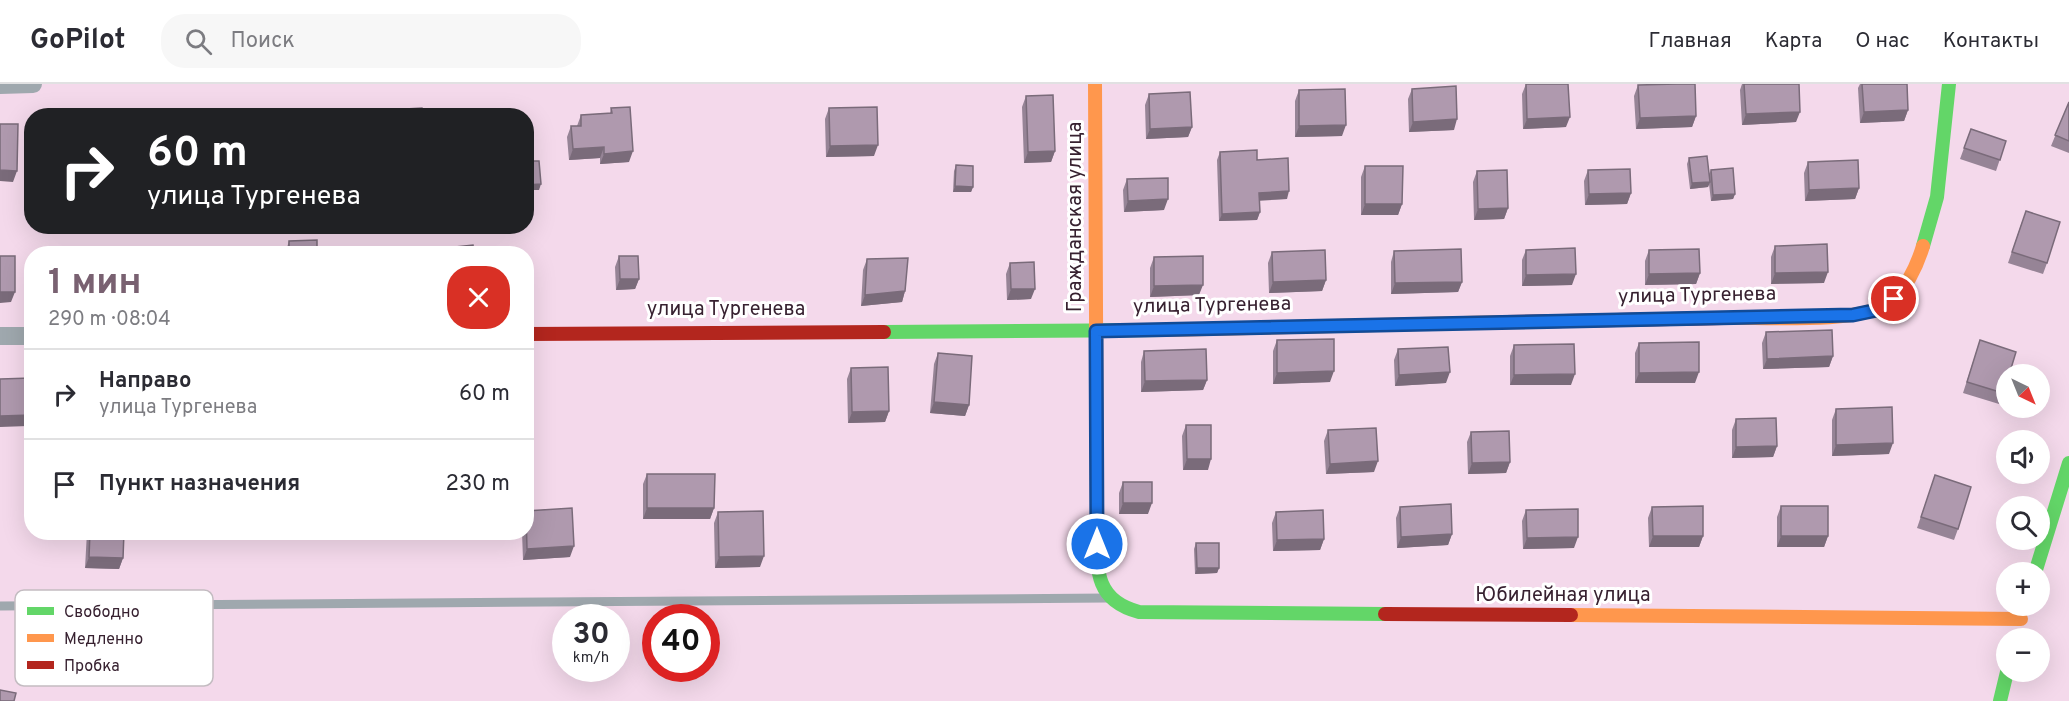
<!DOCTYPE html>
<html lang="ru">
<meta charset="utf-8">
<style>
body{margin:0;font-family:Overpass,sans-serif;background:#f7f7f7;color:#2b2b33;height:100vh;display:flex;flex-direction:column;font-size:22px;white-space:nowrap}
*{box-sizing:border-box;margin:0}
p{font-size:20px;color:#7c7c81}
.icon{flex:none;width:33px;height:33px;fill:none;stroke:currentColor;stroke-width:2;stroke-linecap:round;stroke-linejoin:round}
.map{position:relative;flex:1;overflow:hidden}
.drawer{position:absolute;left:24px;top:162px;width:510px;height:294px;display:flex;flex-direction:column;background:#fff;border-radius:24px;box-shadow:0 6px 24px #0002}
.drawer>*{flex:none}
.guide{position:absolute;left:24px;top:24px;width:510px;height:126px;border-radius:24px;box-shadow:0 6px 24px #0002;background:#202124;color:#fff;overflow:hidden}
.needle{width:39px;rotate:137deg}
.buttons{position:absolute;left:1996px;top:280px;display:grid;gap:12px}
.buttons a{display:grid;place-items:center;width:54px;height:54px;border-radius:50%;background:#fff;box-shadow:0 6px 24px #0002;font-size:30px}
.speed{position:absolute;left:552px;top:520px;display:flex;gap:12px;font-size:30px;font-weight:700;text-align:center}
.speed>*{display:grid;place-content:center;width:78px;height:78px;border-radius:50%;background:#fff;box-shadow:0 6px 24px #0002;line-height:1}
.speed small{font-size:15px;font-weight:400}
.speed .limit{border:9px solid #d22;background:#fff;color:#111}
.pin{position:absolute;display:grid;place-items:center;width:51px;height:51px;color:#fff;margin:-26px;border:3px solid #fff;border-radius:50%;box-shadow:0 2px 6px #0007}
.me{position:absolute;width:66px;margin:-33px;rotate:0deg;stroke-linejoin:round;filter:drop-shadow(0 0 4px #0008)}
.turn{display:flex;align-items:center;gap:21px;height:126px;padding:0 24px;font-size:27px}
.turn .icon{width:78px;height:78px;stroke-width:2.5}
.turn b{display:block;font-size:42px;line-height:51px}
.round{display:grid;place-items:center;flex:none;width:63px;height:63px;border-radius:24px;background:#f7f7f7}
.summary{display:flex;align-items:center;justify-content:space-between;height:102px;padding:0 24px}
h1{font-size:36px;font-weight:700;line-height:45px;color:#796171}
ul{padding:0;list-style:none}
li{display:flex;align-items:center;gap:18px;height:90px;padding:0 24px;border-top:2px solid #e1e1e2}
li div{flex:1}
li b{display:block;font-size:22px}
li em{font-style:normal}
header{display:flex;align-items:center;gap:36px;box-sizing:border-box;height:84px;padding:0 30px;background:#fff;border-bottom:2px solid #e1e1e2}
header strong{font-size:28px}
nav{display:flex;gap:33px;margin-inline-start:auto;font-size:21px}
.search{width:420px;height:54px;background:#f7f7f7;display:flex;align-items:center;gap:15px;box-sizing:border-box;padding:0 21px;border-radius:24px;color:#7c7c81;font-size:22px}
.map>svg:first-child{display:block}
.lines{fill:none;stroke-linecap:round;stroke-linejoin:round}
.lane{stroke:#9fa8ae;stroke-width:9}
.street{stroke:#9fa8ae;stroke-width:18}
.fast{stroke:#63d668;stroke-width:14}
.slow{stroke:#ff974d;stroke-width:14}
.jam{stroke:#b3261e;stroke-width:14}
.wall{fill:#968496}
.shaded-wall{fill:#7a6b7a}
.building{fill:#af99ae;stroke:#7a6b7a;stroke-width:1.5}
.route-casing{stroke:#114b97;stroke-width:15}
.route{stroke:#1a73e8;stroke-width:10}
.labels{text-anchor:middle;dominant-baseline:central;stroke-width:6;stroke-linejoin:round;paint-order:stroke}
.street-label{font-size:20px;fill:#372130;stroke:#fff}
.key{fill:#fff;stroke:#c3bcc1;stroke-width:1.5}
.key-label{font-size:16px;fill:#372130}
</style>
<header>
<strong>GoPilot</strong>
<div class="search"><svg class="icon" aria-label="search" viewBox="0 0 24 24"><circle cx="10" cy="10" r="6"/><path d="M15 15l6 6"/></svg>Поиск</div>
<nav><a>Главная</a><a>Карта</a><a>О нас</a><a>Контакты</a></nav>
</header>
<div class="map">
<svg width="2069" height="617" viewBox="0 0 2069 617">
<rect width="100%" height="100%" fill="#f4d9eb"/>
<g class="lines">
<path class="lane" d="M0 522 1107 514"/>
<path class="street" d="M0 1 33 0
M0 252H32"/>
<path class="fast" d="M1923 162 1937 113 1949 0
M884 248 1164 246
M1097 445C1097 483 1093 516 1139 528L1385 530
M2035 489 2069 379
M2000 617 2007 588"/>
<path class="slow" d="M1095 0 1097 445
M1723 234C1761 233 1858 240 1887 220 1905 208 1917 182 1923 162
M1164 246 1506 238
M1571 531 2021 535"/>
<path class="jam" d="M1506 238 1723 234
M526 250 884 248
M1385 530 1571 531"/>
</g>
<path class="wall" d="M1526 0 1566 43 1523 45 1522 10Z
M1742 0H1799L1796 38 1742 41 1740 6Z
M1860 0H1907L1908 26 1904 37 1860 39 1858 4Z
M1638 1 1696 32 1692 43 1636 45 1634 12Z
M1412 5 1454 46 1409 48 1408 15Z
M1299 6 1342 52 1295 53V17Z
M1149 10 1192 43 1188 53 1146 55 1145 21Z
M1026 12 1055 67 1051 78 1024 79 1022 23Z
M2069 18V69L2051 62Z
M611 24 629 78 600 80V74L569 76 567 53 571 42H577L581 31 610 29Z
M829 24 874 72 826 73 825 35Z
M1971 45 2006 57 1996 87 1960 75Z
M1220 68 1257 76 1287 115 1259 116 1260 128 1257 136 1219 137 1217 76Z
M1689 74 1709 90 1711 86 1735 110 1733 115 1711 117 1709 100 1708 103 1690 105 1687 80Z
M1808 78 1859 104 1855 115 1805 117 1804 89Z
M956 81 973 103 971 108H953L954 87Z
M1365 82 1402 120 1398 131H1361V93Z
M1588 86 1631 109 1627 120 1585 121 1584 97Z
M1477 87 1508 124 1504 135 1474 136 1473 98Z
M1127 95 1164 126 1124 128 1123 106Z
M2022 138 2047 179 2043 190 2008 179Z
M289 157 317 170H285Z
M1775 162 1824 199 1771 200V173Z
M1526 166 1572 201 1522 202V176Z
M1649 166 1700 189 1696 200 1645 201V177Z
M1394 167 1462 198 1458 208 1391 210V178Z
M1272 168 1326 196 1322 207 1269 209 1268 179Z
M619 172 639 195 635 205 616 206 615 183Z
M1154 173 1199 211 1150 213V184Z
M867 175 905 207 902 218 861 222 863 186Z
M1010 179 1031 215 1007 216 1006 190Z
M1766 248 1833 272 1829 283 1763 285 1762 259Z
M1277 256 1330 298 1273 300V267Z
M1980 256 2007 296 1999 320 1963 309Z
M1639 259 1695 299H1635V269Z
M1514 261 1571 301H1510V272Z
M1398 265 1446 299 1395 302 1394 276Z
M1144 267 1207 296 1203 306 1141 308V278Z
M938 269 969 321 965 332 930 329 934 280Z
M851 284 889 327 885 338 848 339 847 295Z
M1836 325 1889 370 1832 372V336Z
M1736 335 1777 362 1773 373 1732 374V346Z
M1186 341 1208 386H1183L1182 352Z
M1328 346 1374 388 1326 390 1324 357Z
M1471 348 1510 378 1506 389 1468 390 1467 358Z
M647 390 714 424 710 435H643V400Z
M1935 391 1958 445 1954 456 1917 444Z
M1123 398 1148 430H1119V409Z
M1781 422 1828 452 1824 463H1777V433Z
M1400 423 1452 450 1448 461 1397 464 1396 434Z
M1652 423 1703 452 1699 463H1649L1648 434Z
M1526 426 1574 464 1523 465 1522 437Z
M718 428 760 483 715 484 714 439Z
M1276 428 1324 455 1320 466 1273 467 1272 439Z
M87 448H124L123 474 119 485 85 484Z
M522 448H526L570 473 523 476Z
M1196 459 1219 484 1217 489 1195 490 1194 465Z"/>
<path class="shaded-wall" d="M1908 26 1904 37 1860 39 1864 28Z
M1800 28 1796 38 1742 41 1746 30Z
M1696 32 1692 43 1636 45 1640 34Z
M1570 33 1566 43 1523 45 1527 35Z
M1457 35 1454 46 1409 48 1413 38Z
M1346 41 1342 52 1295 53 1299 42Z
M1192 43 1188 53 1146 55 1150 45Z
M878 61 874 72 826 73 830 62Z
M604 63 600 74 569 76 573 65Z
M633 67 629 78 600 80 604 70Z
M1055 67 1051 78 1024 79 1028 68Z
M0 86 17 87 13 98 0 97Z
M1710 98 1708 103 1690 105 1692 99Z
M541 100 539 106H526V101Z
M955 102 973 103 971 108H953Z
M1859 104 1855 115 1805 117 1809 106Z
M1289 107 1287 115 1256 117 1259 109Z
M1631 109 1627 120 1585 121 1589 110Z
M1735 110 1733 115 1711 117 1713 111Z
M1168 115 1164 126 1124 128 1128 117Z
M1365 120H1402L1398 131H1361Z
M1508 124 1504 135 1474 136 1478 125Z
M1260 128 1257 136 1219 137 1222 130Z
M1828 188 1824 199 1771 200 1775 189Z
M1700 189 1696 200 1645 201 1649 190Z
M1576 190 1572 201 1522 202 1526 191Z
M620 195H639L635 205 616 206Z
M1326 196 1322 207 1269 209 1273 198Z
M1462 198 1458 208 1391 210 1395 199Z
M1203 201 1199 211 1150 213 1154 202Z
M1011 205H1035L1031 215 1007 216Z
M905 207 902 218 861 222 865 211Z
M0 208H15L11 218 0 219Z
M1833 272 1829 283 1763 285 1767 275Z
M1334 287 1330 298 1273 300 1277 289Z
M1450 288 1446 299 1395 302 1399 291Z
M1699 288 1695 299H1635L1639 289Z
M1575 290 1571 301H1510L1514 291Z
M1207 296 1203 306 1141 308 1145 297Z
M934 318 969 321 965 332 930 329Z
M889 327 885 338 848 339 852 328Z
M32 331 28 342 0 343V332Z
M1893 359 1889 370 1832 372 1836 361Z
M1777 362 1773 373 1732 374 1736 363Z
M1187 375H1211L1208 386H1183Z
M1378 377 1374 388 1326 390 1330 380Z
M1510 378 1506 389 1468 390 1472 379Z
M1123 419H1152L1148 430H1119Z
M647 424H714L710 435H643Z
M1452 450 1448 461 1397 464 1401 453Z
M1653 452H1703L1699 463H1649Z
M1781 452H1828L1824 463H1777Z
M1578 453 1574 464 1523 465 1527 454Z
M1324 455 1320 466 1273 467 1277 456Z
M574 462 570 473 523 476 527 465Z
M764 472 760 483 715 484 719 473Z
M89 473 123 474 119 485 85 484Z
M1197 484H1219L1217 489 1195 490Z"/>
<path class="building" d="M1526 0H1568L1570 33 1527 35Z
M1677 0H1695L1696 32 1640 34 1638 1Z
M1744 0H1799L1800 28 1746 30Z
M1862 0H1907L1908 26 1864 28Z
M1456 2 1457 35 1413 38 1412 5Z
M1345 5 1346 41 1299 42V6Z
M1190 8 1192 43 1150 45 1149 10Z
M1053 11 1055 67 1028 68 1026 12Z
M2069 18V57L2055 51Z
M630 23 633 67 604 70V63L573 65 571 42H581V31L612 29 611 24Z
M877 23 878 61 830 62 829 24Z
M422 24 423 32H388V26Z
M0 40H18L17 87 0 86Z
M1971 45 2006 57 2000 76 1964 64Z
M1257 66V76L1288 74 1289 107 1259 109 1260 128 1222 130 1220 68Z
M1707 72 1710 98 1692 99 1689 74Z
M1858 76 1859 104 1809 106 1808 78Z
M526 77H539L541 100 526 101Z
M956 81 973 82V103L955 102Z
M1365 82H1403L1402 120H1365Z
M1733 84 1735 110 1713 111 1711 86Z
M1630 85 1631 109 1589 110 1588 86Z
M1507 86 1508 124 1478 125 1477 87Z
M1168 94V115L1128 117 1127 95Z
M2026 127 2060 138 2047 179 2012 168Z
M317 156V170H289V157Z
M1827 160 1828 188 1775 189V162Z
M473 161 474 170H427V166Z
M1575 164 1576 190 1526 191V166Z
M1461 165 1462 198 1395 199 1394 167Z
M1699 165 1700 189 1649 190V166Z
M1325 166 1326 196 1273 198 1272 168Z
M0 172H15V208H0Z
M619 172H638L639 195H620Z
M1203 172V201L1154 202V173Z
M908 174 905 207 865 211 867 175Z
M1034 178 1035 205H1011L1010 179Z
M1832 246 1833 272 1767 275 1766 248Z
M1334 255V287L1277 289V256Z
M1980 256 2016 268 2009 291H2007V296L2003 309 1967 298Z
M1699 258V288L1639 289V259Z
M1574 260 1575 290 1514 291V261Z
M1448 263 1450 288 1399 291 1398 265Z
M1206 265 1207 296 1145 297 1144 267Z
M938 269 972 272 969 321 934 318Z
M888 283 889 327 852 328 851 284Z
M31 294 32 331 0 332V295Z
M1892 323 1893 359 1836 361V325Z
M1776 334 1777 362 1736 363V335Z
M1186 341H1211V375H1187Z
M1376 344 1378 377 1330 380 1328 346Z
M1509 347 1510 378 1472 379 1471 348Z
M647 390H715L714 424H647Z
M1935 391 1971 403 1958 445 1921 433Z
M1123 398H1152V419H1123Z
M1451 420 1452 450 1401 453 1400 423Z
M1703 422V452H1653L1652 423Z
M1781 422H1828V452H1781Z
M572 424 574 462 527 465 526 427Z
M1578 425V453L1527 454 1526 426Z
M1323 426 1324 455 1277 456 1276 428Z
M763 427 764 472 719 473 718 428Z
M90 448H124L123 474 89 473Z
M1196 459H1219V484H1197Z
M0 606 16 609 14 617H0Z"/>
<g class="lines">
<defs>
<path id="route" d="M1097 460 1096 247 1853 231 1877 226 1894 215"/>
</defs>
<use href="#route" class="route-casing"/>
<use href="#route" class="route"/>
</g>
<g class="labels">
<g class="street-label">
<text transform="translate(1076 133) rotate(-90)">Гражданская улица</text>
<text transform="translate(1697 212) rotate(-1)">улица Тургенева</text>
<text transform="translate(1212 222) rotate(-1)">улица Тургенева</text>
<text x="726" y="226">улица Тургенева</text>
<text x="1563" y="512">Юбилейная улица</text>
</g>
</g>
<rect x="15" y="506" width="198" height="96" rx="9" class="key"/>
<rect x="27" y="523" width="27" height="8" fill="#63d668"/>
<rect x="27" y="550" width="27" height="8" fill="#ff974d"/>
<rect x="27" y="577" width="27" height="8" fill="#b3261e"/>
<g class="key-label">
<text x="64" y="533">Свободно</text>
<text x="64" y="560">Медленно</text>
<text x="64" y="587">Пробка</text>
</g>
</svg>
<div class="buttons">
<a><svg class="needle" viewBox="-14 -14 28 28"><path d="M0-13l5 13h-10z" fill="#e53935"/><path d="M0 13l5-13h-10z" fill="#7c7c81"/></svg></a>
<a><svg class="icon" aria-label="sound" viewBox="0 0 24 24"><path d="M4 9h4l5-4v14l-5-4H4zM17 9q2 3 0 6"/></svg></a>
<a><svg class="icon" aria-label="search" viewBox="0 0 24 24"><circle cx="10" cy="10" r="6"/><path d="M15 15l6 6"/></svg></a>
<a>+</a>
<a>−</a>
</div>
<div class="speed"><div>30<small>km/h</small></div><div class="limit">40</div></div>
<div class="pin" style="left:1894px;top:215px;background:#d93025"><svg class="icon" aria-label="arrive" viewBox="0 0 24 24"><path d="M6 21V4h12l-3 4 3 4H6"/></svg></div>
<svg class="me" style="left:1097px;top:460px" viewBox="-20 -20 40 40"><circle r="17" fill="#1a73e8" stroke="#fff" stroke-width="3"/><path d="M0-11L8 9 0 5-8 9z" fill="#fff"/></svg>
<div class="guide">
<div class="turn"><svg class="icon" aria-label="right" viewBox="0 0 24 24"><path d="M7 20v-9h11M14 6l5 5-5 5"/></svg><div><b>60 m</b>улица Тургенева</div></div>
</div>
<section class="drawer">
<div class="summary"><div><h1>1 мин</h1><p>290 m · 08:04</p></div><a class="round" style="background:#d93025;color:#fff"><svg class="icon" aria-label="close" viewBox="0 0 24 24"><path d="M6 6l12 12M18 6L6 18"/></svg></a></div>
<ul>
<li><svg class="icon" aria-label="right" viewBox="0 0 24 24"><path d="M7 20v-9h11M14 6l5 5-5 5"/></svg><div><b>Направо</b><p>улица Тургенева</p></div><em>60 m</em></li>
<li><svg class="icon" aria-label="arrive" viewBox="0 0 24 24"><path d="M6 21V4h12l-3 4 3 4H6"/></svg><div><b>Пункт назначения</b></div><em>230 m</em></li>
</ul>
</section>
</div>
